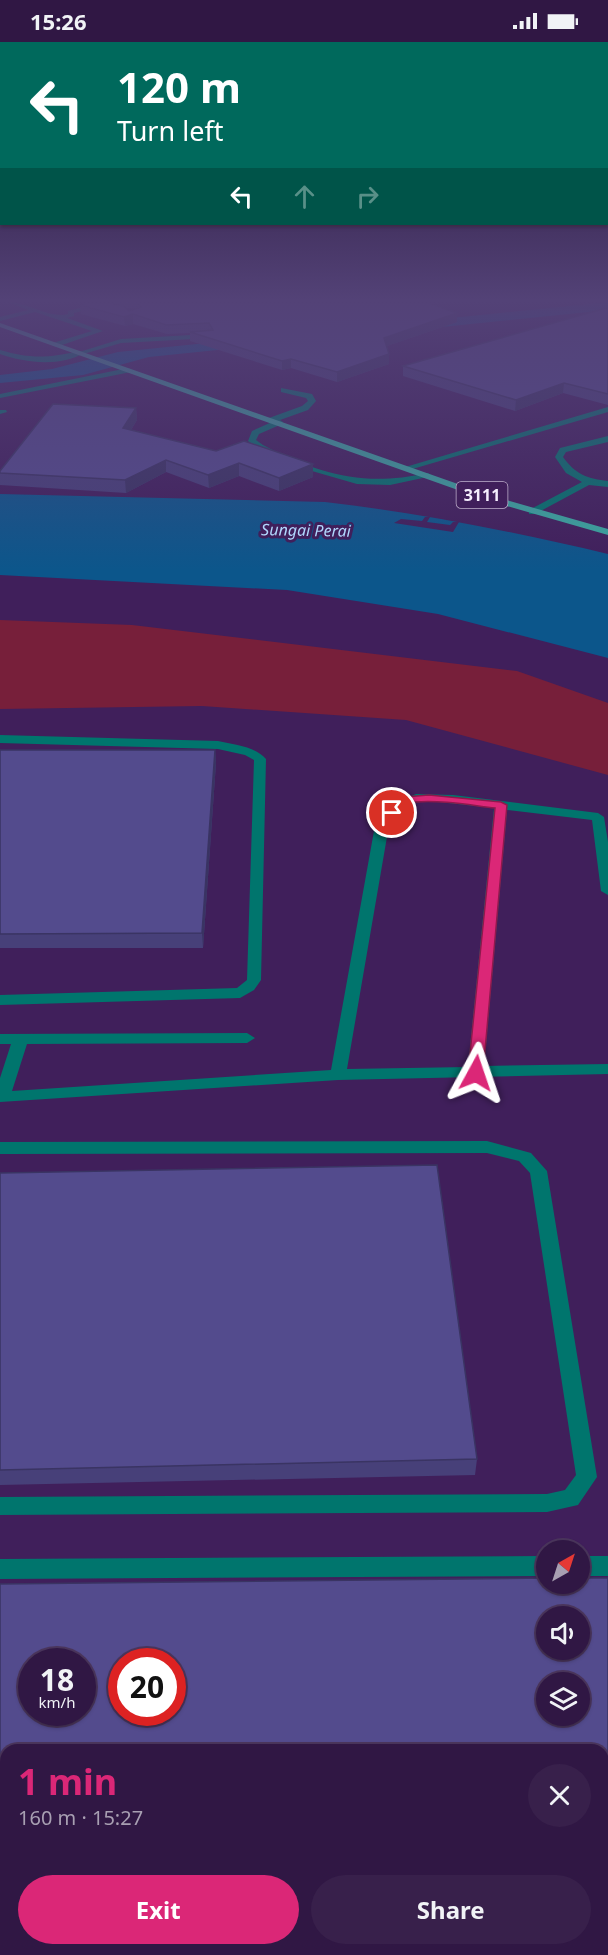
<!DOCTYPE html>
<meta charset="utf-8">
<style>
body{margin:0;font-family:"Noto Sans",sans-serif;background:#38204b;color:#f1f3f6;height:100vh;display:flex;flex-direction:column;font-size:22px;white-space:nowrap}
*{box-sizing:border-box;margin:0}
p{font-size:20px;color:#a89fb2}
.icon{flex:none;width:33px;height:33px;fill:none;stroke:currentColor;stroke-width:2;stroke-linecap:round;stroke-linejoin:round}
.map{position:relative;flex:1;overflow:hidden}
.side{position:absolute;left:0px;top:1702px;width:609px;height:212px;display:flex;flex-direction:column;background:#301744;border-radius:18px 18px 0 0;box-shadow:0 2px 4px #0004,0 0 0 2px #4b365d}
.side>*{flex:none}
.guide{position:absolute;left:0px;top:0px;width:609px;height:183px;box-shadow:0 2px 4px #0004,0 0 0 2px #4b365d;background:#00695c;color:#fff;overflow:hidden}
.needle{width:39px;rotate:39deg}
.fabs{position:absolute;left:536px;top:1498px;display:grid;gap:12px}
.fabs a{display:grid;place-items:center;width:54px;height:54px;border-radius:50%;background:#301744;box-shadow:0 2px 4px #0004,0 0 0 2px #4b365d;font-size:30px}
.speed{position:absolute;left:18px;top:1606px;display:flex;gap:12px;font-size:30px;font-weight:700;text-align:center}
.speed>*{display:grid;place-content:center;width:78px;height:78px;border-radius:50%;background:#301744;box-shadow:0 2px 4px #0004,0 0 0 2px #4b365d;line-height:1}
.speed small{font-size:15px;font-weight:400}
.speed .limit{border:9px solid #d22;background:#fff;color:#111}
.pin{position:absolute;display:grid;place-items:center;width:51px;height:51px;color:#fff;margin:-26px;border:3px solid #fff;border-radius:50%;box-shadow:0 2px 6px #0007}
.me{position:absolute;width:66px;margin:-33px;rotate:5deg;stroke-linejoin:round;filter:drop-shadow(0 0 4px #0008)}
.turn{display:flex;align-items:center;gap:21px;height:126px;padding:0 18px;font-size:27px}
.turn .icon{width:78px;height:78px;stroke-width:2.5}
.turn b{display:block;font-size:42px;line-height:51px}
.lanes{display:flex;align-items:center;height:57px;padding:0 18px;background:#0003;justify-content:center;gap:30px;direction:ltr}
.lanes .off{opacity:.35}
.round{display:grid;place-items:center;flex:none;width:63px;height:63px;border-radius:32px;background:#38204b}
.overview{display:flex;align-items:center;justify-content:space-between;height:102px;padding:0 18px}
h1{font-size:36px;font-weight:700;line-height:45px;color:#db2777}
.cta{display:flex;gap:12px;margin-top:auto;padding:12px 18px}
.cta a{flex:1;height:69px;border-radius:36px;background:#db2777;color:#fff;font-size:24px;font-weight:700;line-height:69px;text-align:center}
.cta a+a{background:#38204b;color:#f1f3f6}
.status{display:flex;justify-content:space-between;align-items:center;height:42px;padding:0 30px;background:#301744;direction:ltr}
.status svg{height:16px;fill:currentColor}
.map>svg:first-child{display:block}
.green{fill:#771f3a}
.water{fill:#0c568b}
.pier{fill:#401f5b}
.lines{fill:none;stroke-linecap:round;stroke-linejoin:round}
.lane{fill:#00756d;fill-rule:evenodd}
.street{fill:#00756d;fill-rule:evenodd}
.primary{fill:#3aaaa1;fill-rule:evenodd}
.wall{fill:#474079;fill-rule:evenodd}
.shaded-wall{fill:#3a3463}
.building{fill:#534b8d;stroke:#3a3463;stroke-width:1.5;fill-rule:evenodd}
.route{fill:#db2777;stroke:#8e194d;stroke-width:1.5}
.labels{text-anchor:middle;dominant-baseline:central;stroke-width:6;stroke-linejoin:round;paint-order:stroke}
.shield{fill:#401f5b;stroke:#bfb0cc;stroke-width:1.5}
.shield-label{font-size:16px;font-weight:bold;fill:#f5eefd}
.far-water-label{font-size:16px;font-style:italic;fill:#b0d7fd;stroke:#401f5b}
</style>
<div class="status"><b>15:26</b><svg viewBox="0 0 49 12"><path d="M0 12V9h3v3zM5 12V6h3v6zM10 12V3h3v9zM15 12V0h3v12zM26 1h20v11H26zM47 4h2v5h-2z"/></svg></div>
<div class="map">
<svg width="608" height="1913" viewBox="0 0 608 1913">
<rect width="100%" height="100%" fill="#401f5b"/>
<path class="green" d="M0 578 132 583 517 629 608 661V733L406 678 202 664 0 667Z"/>
<path class="water" d="M608 260V268L149 315 83 333 0 341V333L52 327 118 310Z
M0 452 325 460C421 471 515 490 608 512V616L438 572 287 548 0 533Z"/>
<path class="pier" d="M425 475H430L427 480 450 483 453 480H459L453 490 394 481 401 477 422 479Z"/>
<g class="lines">
<path class="lane" d="M8 260C28 260 49 277 68 272V269L98 261 137 270 139 273 129 276 126 274 130 272 98 265 74 271V274L67 276 103 289 56 305 53 301 92 289 35 270 0 279V275L28 268Z
M209 292 212 296 121 301 80 313 76 311 121 297Z
M128 326 132 328 131 330 0 356V352Z
M281 346 312 352 316 359 308 368 280 378 283 380 282 382 259 392 256 398 263 403C321 433 364 445 428 431L432 434 390 443 357 442 305 427 262 409 248 399 252 389 272 380 268 378 269 376 302 364 308 359 306 356 281 350Z
M608 365V370L409 428 402 426Z
M0 368H6L7 370 0 372Z
M608 394V400L566 410 563 415C575 432 588 437 608 439V445L589 443 535 472H529V468L582 440 566 431 555 415 560 406Z
M0 693 218 699C235 703 254 704 266 717L261 938 254 948 240 956 0 963V953L237 946 247 938 254 718 245 713 218 707 0 701Z
M416 752 453 753 598 771 604 775 608 800V853L601 849 592 778 507 768 484 1024 608 1022V1032L338 1038 0 1060V1036L11 1002H0V992L247 991 255 996 247 1001 27 1002 12 1049 331 1028 374 789 395 761ZM416 760H439L494 766 468 1025 347 1027 388 789 400 770Z
M487 1099 531 1111 547 1129 597 1435 578 1463 547 1470 0 1473V1455L547 1452 565 1448 576 1433 530 1131 519 1119 487 1111 0 1112V1100Z
M546 1514V1534L0 1537V1517Z
M579 1514H608V1534H579Z"/>
<path class="street" d="M0 308C31 317 48 316 80 309L84 311C60 325 25 321 0 312Z"/>
<path class="primary" d="M0 281 492 454 608 487V493L486 458 0 285Z"/>
</g>
<path class="wall" d="M90 260H426L457 280 387 304 389 322 337 340 291 326 282 328 190 299V291L167 292 133 282 125 284 81 272 80 263ZM124 265 134 267 129 269Z
M608 266V363L563 351 515 369 403 334V324Z
M136 366 137 378 131 388 313 435 279 449 239 434 209 446 166 430 126 451 0 443V429Z
M0 708H215L216 721 203 906H0Z
M0 1131 477 1417 475 1433 0 1443Z"/>
<path class="shaded-wall" d="M457 271V280L384 305V296Z
M133 272V282L125 284 124 275Z
M389 312V322L337 340V330Z
M291 317V326L282 328V319Z
M564 341 563 351 515 369 516 358Z
M136 366 137 378 124 399 123 386Z
M166 418V430L126 451 125 438Z
M239 421V434L209 446 208 433Z
M313 422V435L279 449V436Z
M215 708 216 721 203 906 202 891Z"/>
<path class="building" d="M90 260H106L123 264 129 269 141 265 138 260H426L457 271 384 296 389 312 337 330 291 317 282 319 190 290 213 288 209 281 166 283 133 272 124 275 80 263Z
M606 266H608V352L564 341 516 358 403 324Z
M53 362 136 366 123 386 216 409 244 399 313 422 279 436 239 421 208 433 166 418 125 438 0 431V429Z
M0 708H215L202 891 0 892Z
M437 1123 477 1417 0 1428V1131Z
M546 1536V1542H579V1536H608V1913H0V1542ZM546 1575H579V1608H546ZM32 1620H82V1671H32ZM122 1620H172V1671H122ZM546 1641H579V1674H546ZM6 1708H603V1908H6Z"/>
<linearGradient id="sky" x2="0" y2="1"><stop stop-color="#231132"/><stop offset="0.49" stop-color="#534277"/><stop offset="1" stop-color="#534277" stop-opacity="0"/></linearGradient>
<rect width="608" height="528" fill="url(#sky)"/>
<path class="route" d="M429 753 501 760 507 763 483 1031 476 1036 468 1031 495 766C469 763 442 758 415 760 404 761 400 776 387 774L386 771 404 755Z"/>
<g class="labels">
<rect class="shield" x="456.5" y="440" width="51" height="26" rx="4.5"/>
<g class="shield-label">
<text x="482" y="453">3111</text>
</g>
<g class="far-water-label">
<text transform="translate(306 488) rotate(1)">Sungai Perai</text>
</g>
</g>
</svg>
<div class="fabs">
<a><svg class="needle" viewBox="-14 -14 28 28"><path d="M0-13l5 13h-10z" fill="#e53935"/><path d="M0 13l5-13h-10z" fill="#a89fb2"/></svg></a>
<a><svg class="icon" aria-label="sound" viewBox="0 0 24 24"><path d="M4 9h4l5-4v14l-5-4H4zM17 9q2 3 0 6"/></svg></a>
<a><svg class="icon" aria-label="layers" viewBox="0 0 24 24"><path d="M12 4l9 5-9 5-9-5zM3 14l9 5 9-5"/></svg></a>
</div>
<div class="speed"><div>18<small>km/h</small></div><div class="limit">20</div></div>
<div class="pin" style="left:392px;top:771px;background:#d93025"><svg class="icon" aria-label="arrive" viewBox="0 0 24 24"><path d="M6 21V4h12l-3 4 3 4H6"/></svg></div>
<svg class="me" style="left:476px;top:1031px" viewBox="-20 -20 40 40"><path d="M0-17L14 15 0 8-14 15z" fill="#db2777" stroke="#fff" stroke-width="4"/></svg>
<div class="guide">
<div class="turn"><svg class="icon" aria-label="left" viewBox="0 0 24 24"><path d="M17 20v-9H6M10 6l-5 5 5 5"/></svg><div><b>120 m</b>Turn left</div></div>
<div class="lanes"><svg class="icon" aria-label="left" viewBox="0 0 24 24"><path d="M17 20v-9H6M10 6l-5 5 5 5"/></svg><svg class="icon off" aria-label="ahead" viewBox="0 0 24 24"><path d="M12 20V5M6 11l6-6 6 6"/></svg><svg class="icon off" aria-label="right" viewBox="0 0 24 24"><path d="M7 20v-9h11M14 6l5 5-5 5"/></svg></div>
</div>
<section class="side">
<div class="overview"><div><h1>1 min</h1><p>160 m · 15:27</p></div><a class="round"><svg class="icon" aria-label="close" viewBox="0 0 24 24"><path d="M6 6l12 12M18 6L6 18"/></svg></a></div>
<div class="cta"><a>Exit</a><a>Share</a></div>
</section>
</div>
